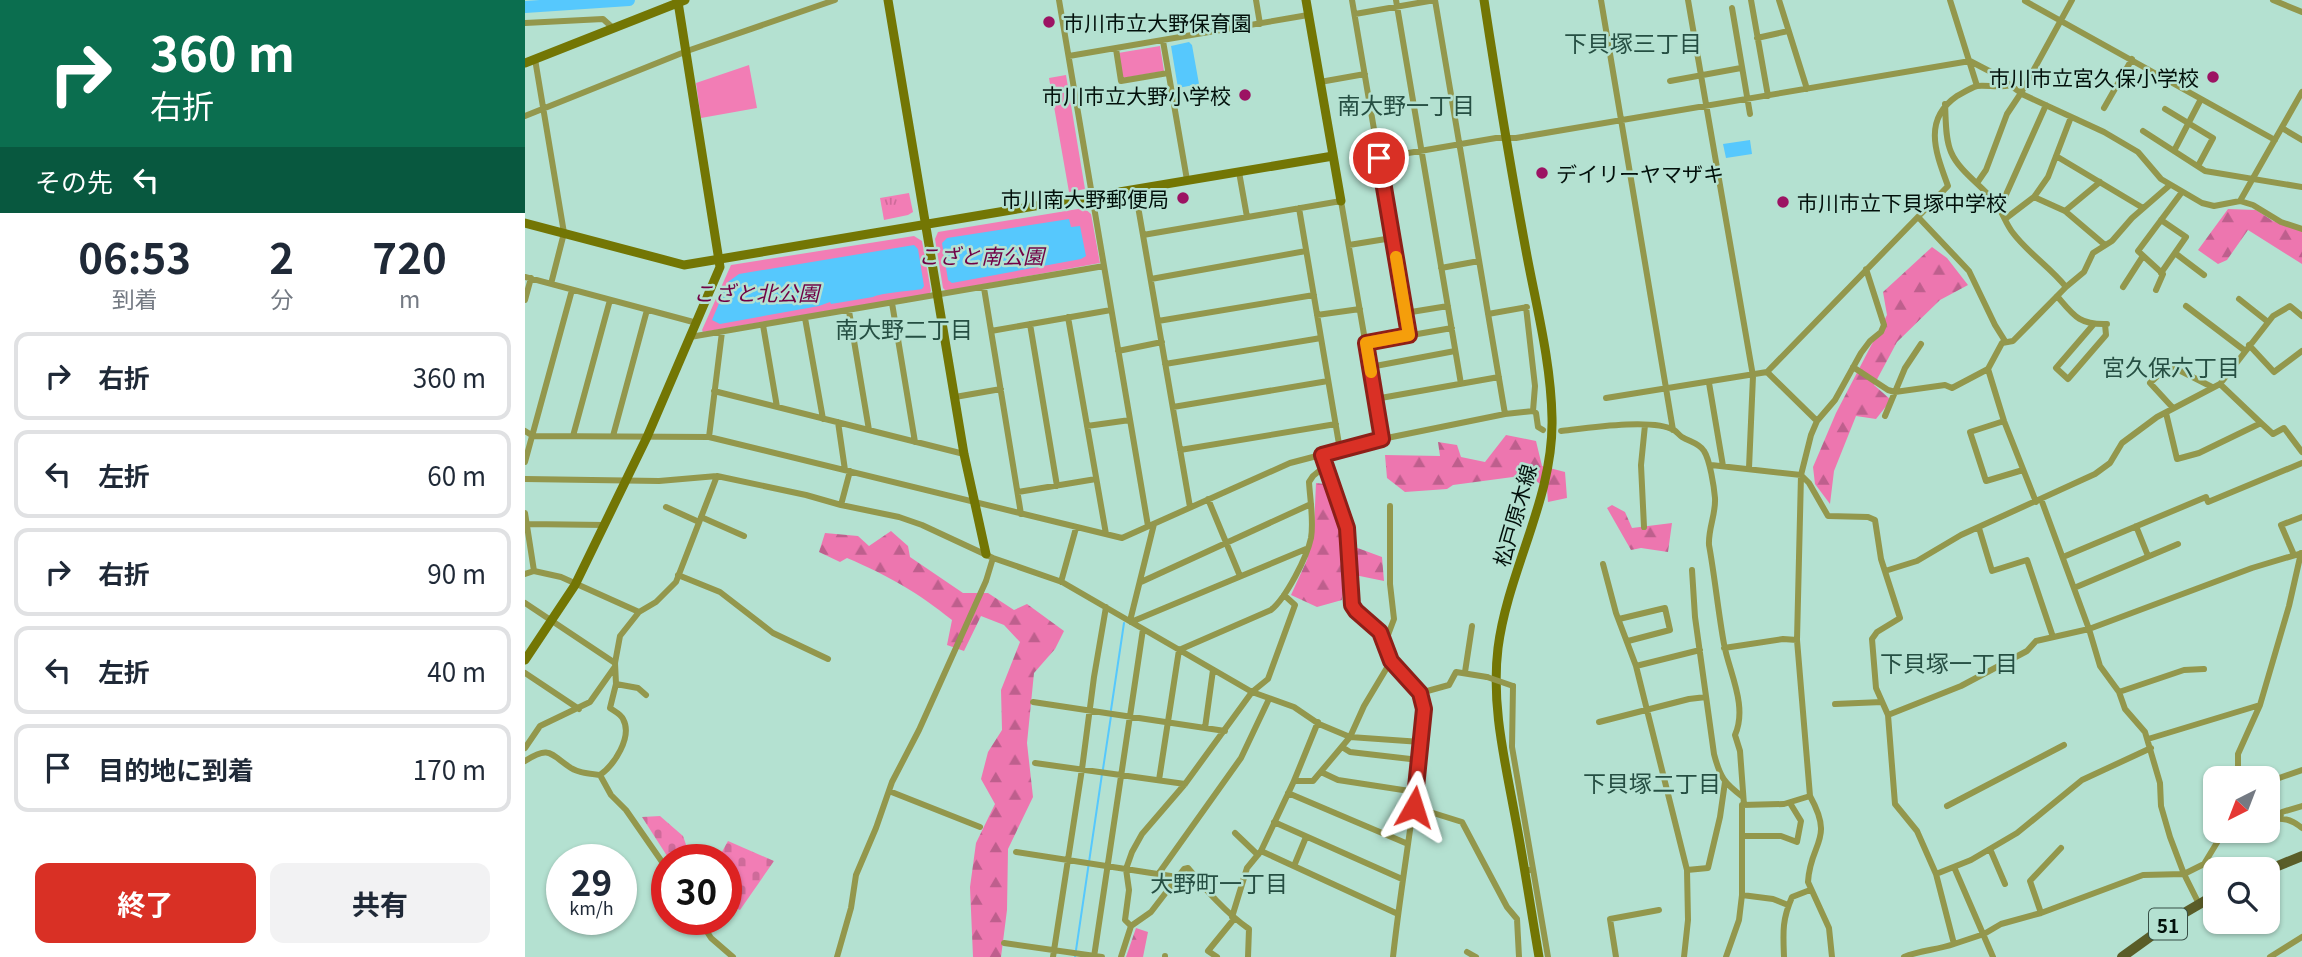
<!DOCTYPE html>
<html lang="ja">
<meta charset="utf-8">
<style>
body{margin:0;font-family:Georgia,"Noto Sans JP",serif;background:#f2f2f3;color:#1f2937;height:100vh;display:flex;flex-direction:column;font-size:26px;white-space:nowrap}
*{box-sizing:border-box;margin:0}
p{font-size:23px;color:#747a83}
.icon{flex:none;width:38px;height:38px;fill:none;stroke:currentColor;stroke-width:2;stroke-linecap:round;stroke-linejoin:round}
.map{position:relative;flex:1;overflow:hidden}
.side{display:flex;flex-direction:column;background:#fff;width:525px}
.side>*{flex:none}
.top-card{background:#0b6e4f;color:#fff;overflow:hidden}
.needle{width:46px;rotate:222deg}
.tools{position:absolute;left:1678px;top:766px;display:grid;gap:14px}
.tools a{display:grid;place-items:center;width:77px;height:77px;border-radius:14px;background:#fff;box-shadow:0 2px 5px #0004;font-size:35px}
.speed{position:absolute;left:21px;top:844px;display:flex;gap:14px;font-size:35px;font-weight:700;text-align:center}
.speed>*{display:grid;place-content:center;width:91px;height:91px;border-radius:50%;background:#fff;box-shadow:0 2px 5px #0004;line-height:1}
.speed small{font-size:18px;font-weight:400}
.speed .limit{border:10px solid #d22;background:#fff;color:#111}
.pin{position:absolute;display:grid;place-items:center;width:60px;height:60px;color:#fff;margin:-30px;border:4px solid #fff;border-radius:50%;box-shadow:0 2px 7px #0007}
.me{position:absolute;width:77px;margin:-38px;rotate:6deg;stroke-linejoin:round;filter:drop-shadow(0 0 5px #0008)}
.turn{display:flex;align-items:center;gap:24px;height:147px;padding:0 35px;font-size:32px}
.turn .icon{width:91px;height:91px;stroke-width:2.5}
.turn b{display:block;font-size:49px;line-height:60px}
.then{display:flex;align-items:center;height:66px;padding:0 35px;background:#0003;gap:14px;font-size:26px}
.eta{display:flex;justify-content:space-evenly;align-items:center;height:119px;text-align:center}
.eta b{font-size:42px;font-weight:700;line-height:49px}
.primary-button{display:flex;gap:14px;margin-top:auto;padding:14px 35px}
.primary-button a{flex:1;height:80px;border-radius:14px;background:#d93025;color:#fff;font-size:28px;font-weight:700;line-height:80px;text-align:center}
.primary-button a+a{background:#f2f2f3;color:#1f2937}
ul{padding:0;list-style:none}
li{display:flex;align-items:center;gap:21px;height:88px;margin:0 14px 10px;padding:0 21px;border:4px solid #e0e1e3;border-radius:14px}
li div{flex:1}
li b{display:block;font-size:26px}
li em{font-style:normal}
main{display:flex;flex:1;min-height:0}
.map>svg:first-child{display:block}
.grass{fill:url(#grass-tufts)}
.forest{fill:url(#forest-firs)}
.cemetery{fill:url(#cemetery-stones)}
.green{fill:#f27db5}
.water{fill:#56c8fd}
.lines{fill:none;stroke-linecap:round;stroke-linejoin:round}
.stream{stroke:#56c8fd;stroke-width:2}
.river{stroke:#56c8fd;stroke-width:12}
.street{stroke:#93974c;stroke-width:6}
.secondary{stroke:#737604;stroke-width:9}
.primary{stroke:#5a5d28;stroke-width:10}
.street-bridge{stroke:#93974c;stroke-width:6}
.route-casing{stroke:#8d1f18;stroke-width:18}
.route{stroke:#d93025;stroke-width:12}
.slow{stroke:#f59e0b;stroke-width:12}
.poi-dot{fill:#9c1363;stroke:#b4e1d1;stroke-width:2.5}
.labels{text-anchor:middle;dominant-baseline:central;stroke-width:5;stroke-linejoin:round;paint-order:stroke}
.shield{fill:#b4e1d1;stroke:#374f46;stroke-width:2}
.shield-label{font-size:19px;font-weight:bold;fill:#02100b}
.poi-label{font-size:21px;fill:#02100b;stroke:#b4e1d1;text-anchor:start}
.park-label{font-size:21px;font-style:italic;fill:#710045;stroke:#b4e1d1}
.street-label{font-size:21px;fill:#02100b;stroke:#b4e1d1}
.neighbourhood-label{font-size:23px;fill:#264f43;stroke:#b4e1d1}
</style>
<main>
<section class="side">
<div class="top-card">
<div class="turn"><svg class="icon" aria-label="right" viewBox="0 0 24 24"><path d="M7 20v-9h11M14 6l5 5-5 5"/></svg><div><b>360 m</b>右折</div></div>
<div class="then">その先<svg class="icon" aria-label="left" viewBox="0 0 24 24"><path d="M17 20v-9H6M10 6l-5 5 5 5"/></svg></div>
</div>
<div class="eta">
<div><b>06:53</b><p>到着</p></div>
<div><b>2</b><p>分</p></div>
<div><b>720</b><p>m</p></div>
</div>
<ul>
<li><svg class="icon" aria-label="right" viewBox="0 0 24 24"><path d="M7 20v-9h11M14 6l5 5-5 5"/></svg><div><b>右折</b></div><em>360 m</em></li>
<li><svg class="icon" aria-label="left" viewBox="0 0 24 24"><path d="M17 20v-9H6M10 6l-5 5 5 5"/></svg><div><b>左折</b></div><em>60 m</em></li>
<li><svg class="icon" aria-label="right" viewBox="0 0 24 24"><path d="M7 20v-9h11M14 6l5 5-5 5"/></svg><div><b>右折</b></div><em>90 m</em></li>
<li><svg class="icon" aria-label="left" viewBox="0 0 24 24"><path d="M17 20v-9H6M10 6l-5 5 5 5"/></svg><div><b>左折</b></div><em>40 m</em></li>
<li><svg class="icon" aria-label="arrive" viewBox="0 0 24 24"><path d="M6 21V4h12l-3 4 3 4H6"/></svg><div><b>目的地に到着</b></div><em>170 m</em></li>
</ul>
<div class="primary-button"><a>終了</a><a>共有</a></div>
</section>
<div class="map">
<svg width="1777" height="957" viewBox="0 0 1777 957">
<defs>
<pattern id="grass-tufts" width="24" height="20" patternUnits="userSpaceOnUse" patternTransform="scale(1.75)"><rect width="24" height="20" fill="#f27db5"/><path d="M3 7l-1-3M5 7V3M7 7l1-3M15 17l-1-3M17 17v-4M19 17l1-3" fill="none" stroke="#ce6b9a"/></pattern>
<pattern id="forest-firs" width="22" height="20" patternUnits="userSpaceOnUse" patternTransform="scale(1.75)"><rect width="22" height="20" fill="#ed76af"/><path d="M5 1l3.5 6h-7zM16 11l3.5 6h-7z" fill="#be5f8d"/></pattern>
<pattern id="cemetery-stones" width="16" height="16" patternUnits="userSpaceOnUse" patternTransform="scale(1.75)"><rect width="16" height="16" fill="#f27db5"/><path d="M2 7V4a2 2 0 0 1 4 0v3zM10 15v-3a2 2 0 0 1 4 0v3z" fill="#ce6b9a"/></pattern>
</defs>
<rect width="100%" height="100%" fill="#b4e1d1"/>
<path class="grass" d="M384 193 388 212 383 215 359 220 355 198Z"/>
<path class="forest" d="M1703 209 1731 210 1748 221 1777 230V264L1723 230 1702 260 1693 264 1673 250Z
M1407 247 1422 258 1443 285 1415 300 1372 342 1349 385 1366 400 1351 419 1331 416 1309 471 1305 504 1290 484 1288 467 1311 413 1362 315 1358 292Z
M981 435 1011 441 1017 466 1040 472 1042 498 1023 502 1022 489 1003 475 928 485 922 489 880 492 862 478 860 455 915 456 913 442 932 445 936 457 960 462Z
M791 483 800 484 816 523 819 543 857 557 859 581 820 573 817 600 792 607 766 595 782 560 789 528Z
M1087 505 1100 512 1107 528 1147 523 1143 552 1116 548 1106 550 1082 508Z
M366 531 383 546 385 557 438 593H463L489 610 502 604 539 631 530 649 509 673 502 743 508 797 483 849 482 910 476 957H448L445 887 451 843 470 804 456 779 463 752 477 730 476 690 495 642 479 625 456 616 439 651 422 645 427 620C392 592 364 576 322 558L315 562 294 552 300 533 333 536 344 546Z
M611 928 623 932 618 957H601Z"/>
<path class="cemetery" d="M135 816 158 836 166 859H144L117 817Z
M203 841 249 861 215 910 201 904V859H193Z"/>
<path class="green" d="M635 46 639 71 598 78 593 53Z
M224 65 232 108 176 118 171 83Z
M541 75 560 189 544 192 524 78Z
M559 208 566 214 575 263 421 291 418 288 410 239 413 232Z
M389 236 397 241 406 291 404 294 178 332 177 330 206 265Z"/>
<path class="water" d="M664 42 667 45 674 84 653 88 646 46Z
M1225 140 1227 154 1201 158 1198 144Z
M544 219 546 227 555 226 561 256 556 259 427 283 423 280 417 243 422 238Z
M389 245 393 249 399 286 397 289C385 291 356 293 348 297L306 304 305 302 294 306 195 324 187 320 203 282 214 274Z"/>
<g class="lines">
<path class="stream" d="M586 710 599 623
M578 769 586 716
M550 957 577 774"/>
<path class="river" d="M0 7 104 0"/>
<path class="street" d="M534 0 623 526
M731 0 735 24
M827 0 884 335
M871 0 936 384
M1076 0 1148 430
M1163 0 1228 376 1224 468
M1226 0 1243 96
M1254 0 1282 89
M1425 0 1452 86
M1748 0 1777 12
M1500 1 1750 140
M1207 8 1225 114
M830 14 910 0 980 414
M0 23 78 19 88 28
M1232 38 1263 31
M638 41 662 180
M591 49 596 81 643 73
M544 56 783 15
M10 59 39 233 26 284
M1145 81 1216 68
M795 82 840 74
M1420 104C1421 120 1420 138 1426 152 1434 171 1456 185 1469 201 1477 210 1480 223 1488 233 1503 253 1525 267 1541 287
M1579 108 1607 59
M1640 109 1688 138 1673 166
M0 116 162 51 310 0
M1757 128 1777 140
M1618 131 1680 171 1777 187
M1649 151 1676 99
M1531 156 1618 208
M854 158 971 138H991L1445 61 1468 73 1499 95 1579 132 1613 152 1636 179 1677 203 1689 206 1715 201 1728 205 1756 222 1777 229
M714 172 722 217
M1452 183 1461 170 1482 114 1496 93 1547 0
M610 189 665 507
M1509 197 1540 211 1580 245
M1715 201 1777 92
M1471 202 1479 199 1521 105
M774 208 815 450
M1540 211 1575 182
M1394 218 1444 271 1470 325 1480 341
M1480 219 1509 197 1523 177 1546 117
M618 235 816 201 857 439
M824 245 867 238
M1650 253 1679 275
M916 268 954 261
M1636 273 1661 237 1636 220
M0 277 172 323
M626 279 781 251
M1598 287 1618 256
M459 288 496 514
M1631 290 1638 274 1613 251 1657 192
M1532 296C1549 316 1554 325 1582 324
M1714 299 1743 322
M0 300 6 278
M367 303 390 442
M1661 306 1719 350
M1001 307 1010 386 1008 411
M324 311 344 430
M880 313 923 306
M963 314 1002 307
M792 315 835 309
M543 317 581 534
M280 318 298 419
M633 321 789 295
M505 324 532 486
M238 325 252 407
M1568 325 1531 368 1543 379 1581 335 1580 324
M466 331 586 310
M165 337 579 266
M841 343 927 328
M1724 345 1749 372 1777 351
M593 351 637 342
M640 364 796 338
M845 367 930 351
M1328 367 1363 390 1370 392 1420 385 1427 388 1463 369 1477 343 1488 341 1541 287 1559 272 1568 253 1587 241 1607 218 1645 185
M1463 369 1479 421 1511 502
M1242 372 1292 421
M1184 383 1198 466
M189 391 439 454
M430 397 476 389
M1081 398 1242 372 1423 186C1411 153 1397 120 1432 96 1438 93 1445 88 1452 86 1463 85 1474 88 1486 85
M850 399 974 377
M648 407 803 381
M1648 408 1625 383 1644 365 1687 387
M1641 413 1652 459 1674 453 1736 423 1695 384
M1360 416 1380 368 1396 344
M1479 421 1445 432 1461 481 1498 470
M313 422 320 470
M1736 423 1748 434 1759 428 1777 452
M562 426 605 420
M0 431 8 436 184 437 597 538 765 463 857 439 980 414 1008 411 1011 413 1013 427 1018 430
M1036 431C1062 428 1127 418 1149 430 1152 432 1154 435 1157 437 1165 442 1174 443 1179 451 1185 460 1189 487 1190 498 1191 514 1183 529 1184 545 1190 578 1193 611 1199 644 1204 672 1223 706 1210 735L1215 751 1219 805
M48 436 85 300
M88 436 122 310
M184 437 197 332
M655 450 811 424
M797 455 822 528 827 605 831 611 855 632 866 661 895 693 899 709C893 792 877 874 868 957
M0 462 47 290
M1186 465 1276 475 1284 483 1303 516 1343 517 1350 520 1356 559 1375 618 1352 632 1347 639 1351 688 1363 715 1370 804 1392 831 1411 874 1429 944C1412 950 1395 950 1379 957
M192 476 281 495 316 505 374 517 397 525 468 558 537 582 727 692 769 707 794 724 825 737 839 706 866 661
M0 479 134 481 192 476 151 582 131 602 114 612 36 577 9 571 0 574
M493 492 571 479
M683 499 715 576
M1516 499 1564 629 1575 666 1594 692 1600 709 1620 732 1635 783 1636 806 1645 837 1659 874 1674 904
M316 505 325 471
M141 507 174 522
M0 513 9 571
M176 517 219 536
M2 524 80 525
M1611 526 1623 556
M1119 527 1116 465 1120 425
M1454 528 1467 571 1502 560 1528 637
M1769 555 1756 525 1777 517
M1538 557 1681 497 1683 502 1777 463
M1078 564 1091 613 1111 666 1162 870 1163 920 1159 957
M1167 570 1170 617 1189 754C1195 777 1199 783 1218 797
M1360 571 1392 561 1436 535 1570 474 1585 463 1597 443 1632 417 1695 384 1748 316 1765 306 1777 316
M153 575 195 592 248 633 303 659
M536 582 551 528
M616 582 786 504
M1549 588 1653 544
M0 603 90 663
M1094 619 1140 608 1145 630 1103 641
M605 621 629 524
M606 622 781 549
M860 643 869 619 865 584V506
M1199 648 1258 639 1272 640
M1111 666 1175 650
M940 672 947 626
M0 673 54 709
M91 684 113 688 121 695
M988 686 987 747 1008 869
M1594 692 1659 670 1679 669
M895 693 924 685 931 672 962 677
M508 702 700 731
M1310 704 1357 702
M1363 715 1436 686 1502 651 1511 641 1564 629 1727 568 1777 553
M1074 722 1164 699 1181 697
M680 728 688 670
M1623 739 1735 705
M817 747 825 752 894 760
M0 748 15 726 65 702 89 668
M0 761C25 745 25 754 46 768 54 773 65 774 75 775L86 795 101 810 142 869
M510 763 660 784
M796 772 813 780 891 792
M75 775C89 765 108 737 98 719 96 714 89 711 85 708L91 684 90 663 95 636 114 612
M1713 779V754L1735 705 1764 606 1776 553
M634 780 654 650 746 610C761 598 782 557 786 538 789 521 785 499 784 482L788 476 799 467
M769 781 793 722
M1743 782 1777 770
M364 791 455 827
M763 793 883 844
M1422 806 1539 745
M889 807 937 822 982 907 992 919 994 957
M1755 817 1757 812 1777 806
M1743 820C1757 817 1766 819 1777 828
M749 822 877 879
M710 833 733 855
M1218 836H1256L1272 842 1276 821 1265 803
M1465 849 1480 884
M736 851 873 914
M491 852 652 877
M769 866 781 837
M1429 867 1468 957
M1004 870 1008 869 1023 957
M1162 870 1183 868 1195 817 1200 782
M634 873 716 758 744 699
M1411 874 1446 860 1492 833 1557 780 1626 748
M1217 895 1248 899 1263 905
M1516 913 1505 881 1536 848
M707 917 722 868 736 851 769 781H788L825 737 896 742
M174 919 186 938 208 957
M606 926 626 912 659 869 663 868C682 891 700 912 724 929L723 957
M479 943 577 957
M1429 944 1459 934 1476 924 1516 913 1618 875 1659 874 1679 864 1699 831
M942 952 951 957
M312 957 326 908 331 875 351 828 367 782 394 730 439 630 461 581 468 558
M528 957 557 769 569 677 581 607
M569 957 618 629
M596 957 606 926 600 920 604 890 601 869 607 852 617 834 660 784 727 692 743 679 770 605 759 595
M640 957V956
M692 957 683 951 709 919
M1091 957 1085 919 1134 910
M1201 957 1214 920 1217 895V805L1259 804 1285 796
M1259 957C1258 932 1257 920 1267 897L1285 890
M1307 957 1304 928 1283 882C1285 842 1310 841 1285 796L1272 640 1276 475 1286 435 1292 421 1310 400 1336 353 1345 341 1356 332 1359 325 1341 269
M1745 957 1777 937"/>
<path class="secondary" d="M363 0 439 454 461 554
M781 0 816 201
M959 0C972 85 986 171 1002 256 1012 309 1026 363 1027 418 1029 498 983 570 973 648 966 705 980 761 990 816 999 863 1006 910 1014 957
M0 63 160 0
M0 223 159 265 808 156
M0 660 50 585 122 437 195 267 153 2"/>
<path class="primary" d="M1743 870 1777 856
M1597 957 1654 916 1690 895"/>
<path class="street-bridge" d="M962 677 988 686"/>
</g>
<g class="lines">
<defs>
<path id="route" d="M854 158 884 335 841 343 857 439 797 455 822 528 827 605 831 611 855 632 866 661 895 693 899 709 889 807"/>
</defs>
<use href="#route" class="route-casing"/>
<use href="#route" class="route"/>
<path class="slow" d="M846 372 841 343 884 335 871 257"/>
</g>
<g class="poi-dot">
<circle cx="524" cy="22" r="7"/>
<circle cx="1688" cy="77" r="7"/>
<circle cx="720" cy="95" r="7"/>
<circle cx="1017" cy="173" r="7"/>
<circle cx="658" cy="198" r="7"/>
<circle cx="1258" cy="202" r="7"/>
</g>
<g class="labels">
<rect class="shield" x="1624" y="908.5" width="38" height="31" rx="5"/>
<g class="shield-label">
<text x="1643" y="924">51</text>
</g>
<g class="poi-label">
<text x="538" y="22">市川市立大野保育園</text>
<text x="1674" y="77" text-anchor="end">市川市立宮久保小学校</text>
<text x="706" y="95" text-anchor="end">市川市立大野小学校</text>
<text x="1031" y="173">デイリーヤマザキ</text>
<text x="644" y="198" text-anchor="end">市川南大野郵便局</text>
<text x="1272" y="202">市川市立下貝塚中学校</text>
</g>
<g class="park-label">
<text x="456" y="255">こざと南公園</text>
<text x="231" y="292">こざと北公園</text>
</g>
<g class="street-label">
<text transform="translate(989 515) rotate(-74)">松戸原木線</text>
</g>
<g class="neighbourhood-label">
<text x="1108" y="42">下貝塚三丁目</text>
<text x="881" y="104">南大野一丁目</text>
<text x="379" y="328">南大野二丁目</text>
<text x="1646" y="366">宮久保六丁目</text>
<text x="1424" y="662">下貝塚一丁目</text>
<text x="1127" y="782">下貝塚二丁目</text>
<text x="694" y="882">大野町一丁目</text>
</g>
</g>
</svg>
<div class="tools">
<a><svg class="needle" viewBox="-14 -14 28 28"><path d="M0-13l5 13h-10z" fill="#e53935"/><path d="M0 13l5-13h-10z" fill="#747a83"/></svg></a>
<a><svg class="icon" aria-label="search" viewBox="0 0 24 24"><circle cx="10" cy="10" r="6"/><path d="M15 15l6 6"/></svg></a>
</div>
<div class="speed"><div>29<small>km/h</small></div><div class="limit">30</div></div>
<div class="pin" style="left:854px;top:158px;background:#d93025"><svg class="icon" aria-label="arrive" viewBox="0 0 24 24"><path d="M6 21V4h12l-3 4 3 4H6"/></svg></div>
<svg class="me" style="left:889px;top:807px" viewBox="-20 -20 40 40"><path d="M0-17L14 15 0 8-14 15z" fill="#d93025" stroke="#fff" stroke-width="4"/></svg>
</div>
</main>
